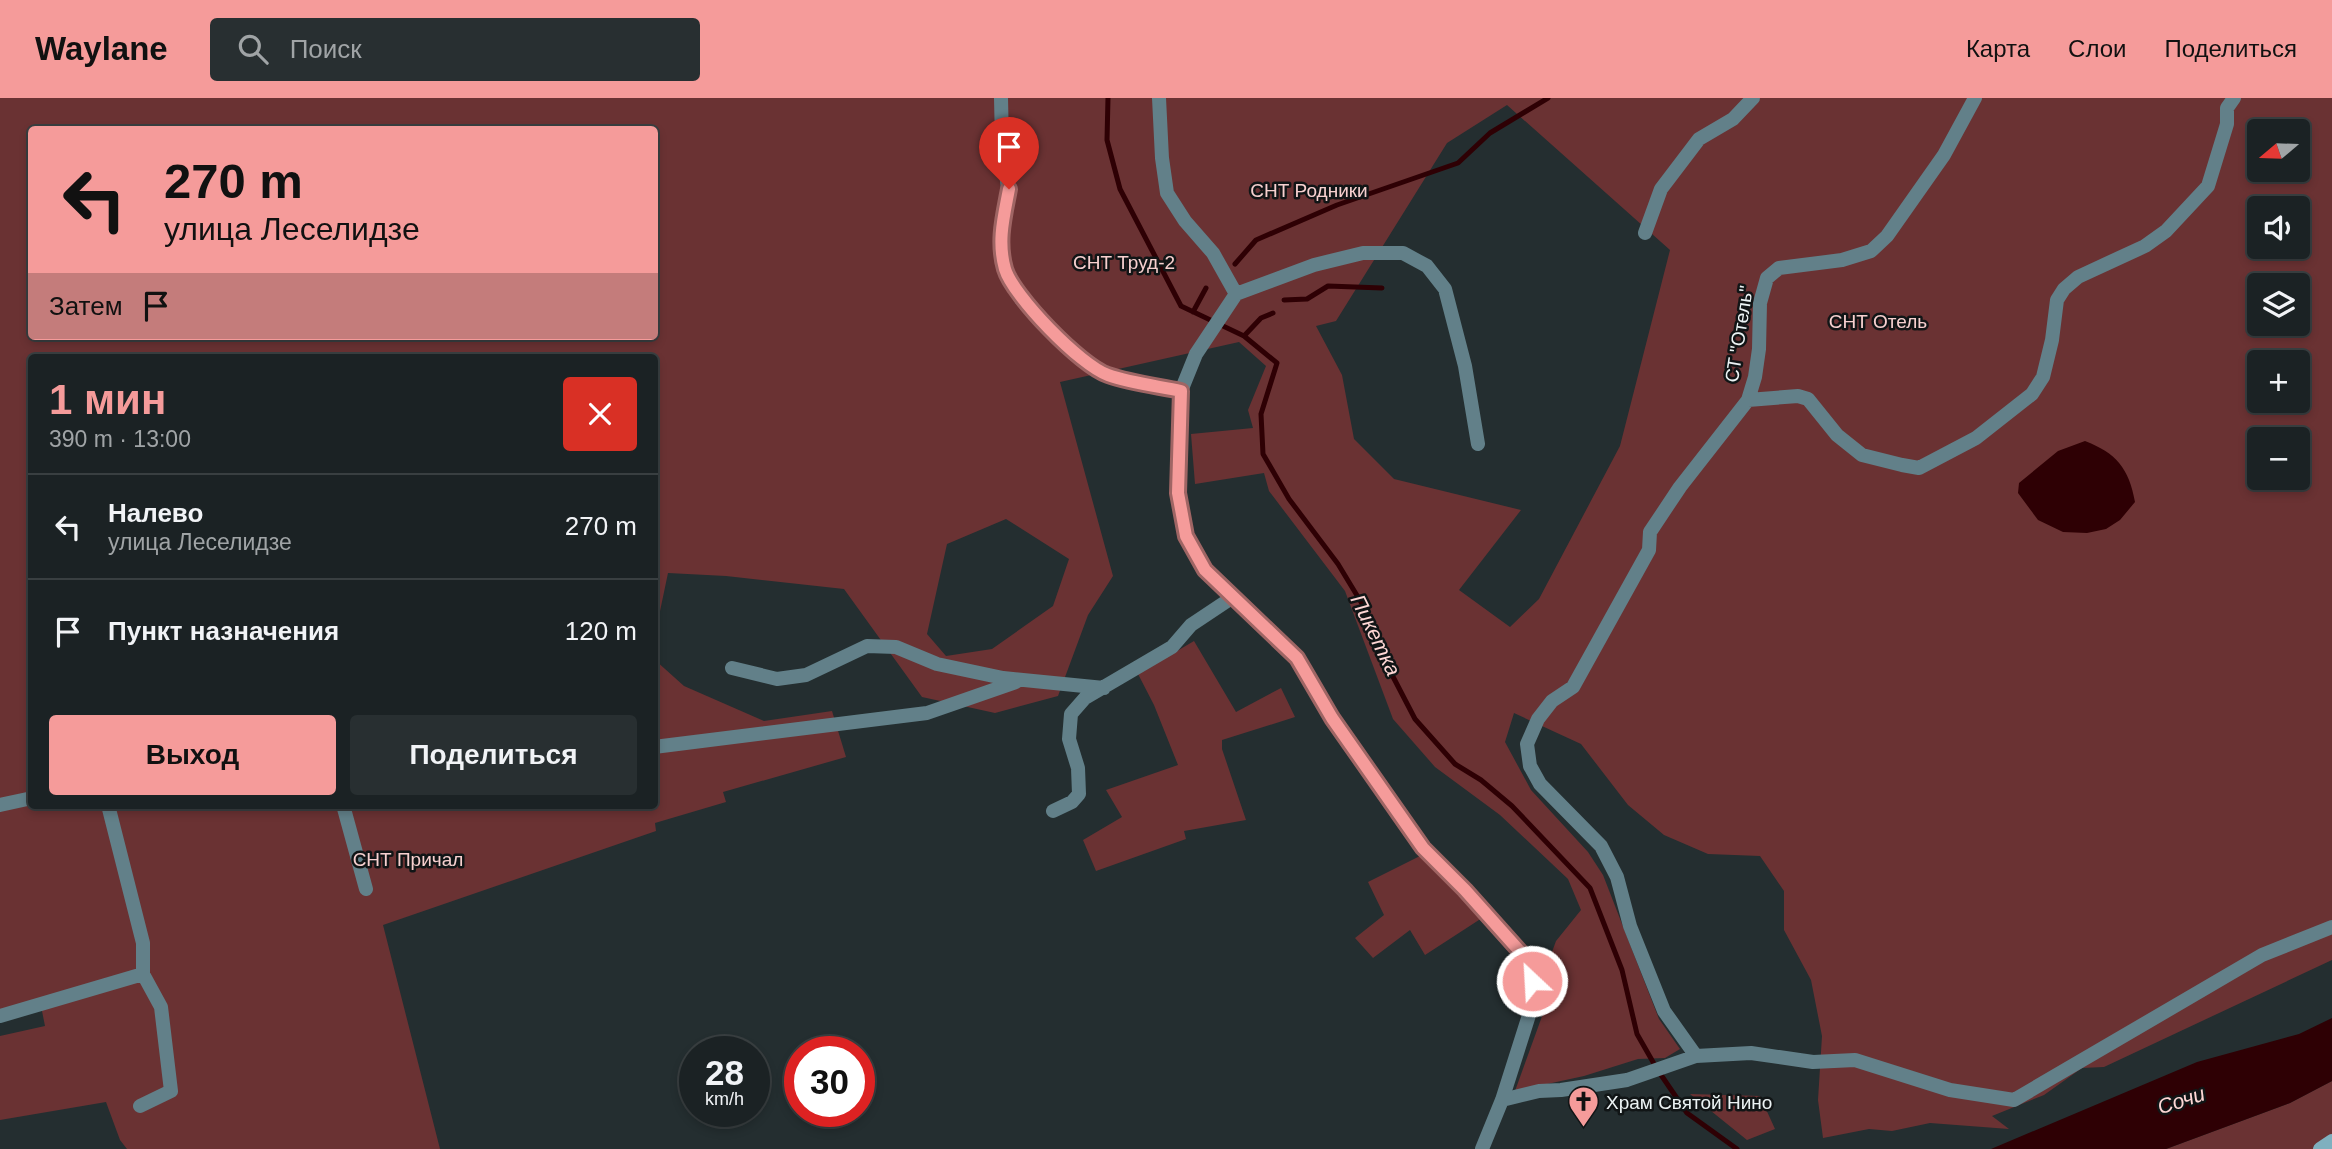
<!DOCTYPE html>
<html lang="ru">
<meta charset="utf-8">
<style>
body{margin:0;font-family:Helvetica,sans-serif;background:#282f31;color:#f1f3f6;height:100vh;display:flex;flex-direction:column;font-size:26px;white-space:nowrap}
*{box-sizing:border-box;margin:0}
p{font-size:23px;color:#a0a4a6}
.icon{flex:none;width:38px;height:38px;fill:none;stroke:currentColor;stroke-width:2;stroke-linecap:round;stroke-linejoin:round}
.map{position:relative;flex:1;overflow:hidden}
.panel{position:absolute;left:28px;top:256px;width:630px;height:455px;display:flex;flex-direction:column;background:#1b2224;border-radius:7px;box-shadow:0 4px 10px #0003,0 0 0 2px #393f41}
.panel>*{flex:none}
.banner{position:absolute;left:28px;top:28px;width:630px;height:214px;border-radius:7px;box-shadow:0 4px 10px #0003,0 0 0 2px #393f41;background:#f59b9a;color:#111;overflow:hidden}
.needle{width:46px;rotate:251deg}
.controls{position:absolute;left:2247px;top:21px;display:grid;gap:14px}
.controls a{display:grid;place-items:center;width:63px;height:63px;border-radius:7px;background:#1b2224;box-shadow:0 4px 10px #0003,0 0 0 2px #393f41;font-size:35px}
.speed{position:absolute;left:679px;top:938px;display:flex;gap:14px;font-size:35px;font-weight:700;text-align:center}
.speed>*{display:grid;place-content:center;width:91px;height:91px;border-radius:50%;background:#1b2224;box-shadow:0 4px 10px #0003,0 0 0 2px #393f41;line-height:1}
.speed small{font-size:18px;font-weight:400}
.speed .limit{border:10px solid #d22;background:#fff;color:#111}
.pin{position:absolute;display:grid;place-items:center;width:60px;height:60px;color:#fff;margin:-72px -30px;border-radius:50% 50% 50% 0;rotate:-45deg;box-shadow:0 0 7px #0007}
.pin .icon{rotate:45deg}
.me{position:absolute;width:77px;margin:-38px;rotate:335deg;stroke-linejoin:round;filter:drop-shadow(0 0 5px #0008)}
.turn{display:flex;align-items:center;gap:24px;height:147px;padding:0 21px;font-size:32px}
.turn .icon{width:91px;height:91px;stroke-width:2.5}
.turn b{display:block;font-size:49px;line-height:60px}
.then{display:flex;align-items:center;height:66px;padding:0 21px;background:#0003;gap:14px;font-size:26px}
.round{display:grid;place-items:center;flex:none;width:74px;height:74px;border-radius:7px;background:#282f31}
.summary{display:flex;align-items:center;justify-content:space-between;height:119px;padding:0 21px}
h1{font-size:42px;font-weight:600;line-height:52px;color:#f59b9a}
.action{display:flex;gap:14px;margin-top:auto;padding:14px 21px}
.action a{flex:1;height:80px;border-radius:7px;background:#f59b9a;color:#111;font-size:28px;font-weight:600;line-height:80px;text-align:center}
.action a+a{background:#282f31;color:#f1f3f6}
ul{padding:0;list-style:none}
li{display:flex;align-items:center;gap:21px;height:105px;padding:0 21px;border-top:2px solid #393f41}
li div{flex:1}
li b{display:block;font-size:26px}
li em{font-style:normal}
header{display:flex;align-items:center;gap:42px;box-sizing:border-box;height:98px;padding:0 35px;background:#f59b9a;color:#111}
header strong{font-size:33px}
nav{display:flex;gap:38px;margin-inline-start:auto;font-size:24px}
.search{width:490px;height:63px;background:#282f31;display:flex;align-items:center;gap:18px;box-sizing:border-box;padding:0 24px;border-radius:7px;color:#a0a4a6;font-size:26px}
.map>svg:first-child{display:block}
.green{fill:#6a3233;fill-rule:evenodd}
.water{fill:#2e0004}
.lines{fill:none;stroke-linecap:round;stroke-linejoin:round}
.stream{stroke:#2e0004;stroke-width:5}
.street{stroke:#628089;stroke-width:14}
.secondary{stroke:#7fb0bf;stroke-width:14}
.route-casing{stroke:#9f6564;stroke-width:18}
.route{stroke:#f59b9a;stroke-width:12}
.labels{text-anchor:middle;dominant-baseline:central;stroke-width:5;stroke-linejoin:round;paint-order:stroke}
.park-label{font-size:19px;fill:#f7d0cf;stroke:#111516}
.street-label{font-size:19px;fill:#ecf3f4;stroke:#111516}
.poi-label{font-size:19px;fill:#ecf3f4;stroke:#111516;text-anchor:start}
.water-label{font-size:21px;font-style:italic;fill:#fed7d5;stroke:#111516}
</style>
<header>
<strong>Waylane</strong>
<div class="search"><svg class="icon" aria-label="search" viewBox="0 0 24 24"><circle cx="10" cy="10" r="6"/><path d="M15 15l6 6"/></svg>Поиск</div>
<nav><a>Карта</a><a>Слои</a><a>Поделиться</a></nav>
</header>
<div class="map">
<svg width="2332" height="1051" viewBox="0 0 2332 1051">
<rect width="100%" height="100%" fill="#242e30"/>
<path class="green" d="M0 0H2332V862L2104 969 2082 970 2044 997 1992 1018 2009 1031 1930 1025 1892 1033 1869 1031 1823 1040 1818 1002 1822 938 1811 882 1784 832V793L1760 758 1708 756 1664 737 1628 707 1581 646 1514 615 1505 644 1531 692 1588 754 1603 777 1659 921 1680 951 1665 960 1638 961 1584 978 1515 993 1545 910 1541 884 1556 843 1581 812 1568 781 1500 717 1435 669 1393 621 1345 493 1269 393 1264 375 1195 386 1191 336 1253 330 1248 312 1266 268 1239 244 1060 284 1113 478 1088 517 1058 598 995 615 922 599 844 491 726 478 668 475 655 537 654 259H32V707H654L655 562 684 588 764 623 832 613 846 659 723 694 726 704 655 725 656 733 383 827 440 1051H127L120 1042 106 1004 0 1022V938L45 928 41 908 0 914ZM1507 7 1670 152 1620 348 1539 501 1510 529 1459 492 1521 412 1394 381 1354 341 1342 277 1316 228 1336 223 1447 45ZM32 32H654V238H32ZM2259 33H2298V72H2259ZM2259 110H2298V149H2259ZM2259 187H2298V226H2259ZM2259 264H2298V303H2259ZM2259 341H2298V380H2259ZM1006 421 1069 461 1053 508 992 551 946 558 927 536 947 446Z
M1194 543 1236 614 1281 590 1295 619 1222 642V651L1246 722 1184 733 1186 741 1096 773 1083 742 1122 719 1106 692 1178 667 1154 607 1138 576Z
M1420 758 1482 820 1425 857 1410 832 1373 860 1355 840 1384 817 1368 784Z
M2332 983V1051H2166L2290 1005Z
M1690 996 1760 998 1775 1031 1747 1042Z"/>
<path class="water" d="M2085 343C2116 355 2129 370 2135 404L2120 422 2106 431 2087 435 2063 434 2038 422 2018 395 2019 385 2058 353Z
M2332 920V983L2290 1005 2166 1051H1991L2197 964 2299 936Z"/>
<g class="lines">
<path class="stream" d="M1108 0 1107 42 1120 91 1181 208 1244 238 1277 265 1261 316 1263 356 1289 401 1338 466 1367 514 1389 571 1415 621 1455 666 1481 682 1512 708 1590 790 1622 872 1637 936 1657 971 1687 1015 1737 1051
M1235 166 1256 142 1337 107 1458 65 1490 35 1548 0
M1284 202 1307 201 1328 188 1382 190
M1193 214 1206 190
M1244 238 1261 220 1273 215"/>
<path class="street" d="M1001 0 1002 44 1008 91 1000 141 1006 172 1021 201 1066 247 1105 277 1181 293
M1159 0 1162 60 1167 95 1185 123 1213 155 1236 196 1196 256 1181 293 1178 395 1186 438 1205 472 1297 560 1332 620 1423 750 1465 792 1524 858 1532 883 1530 914 1502 1002 1482 1051
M1645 135 1661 91 1699 41 1733 21 1753 0
M1236 196 1314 167 1363 155H1403L1427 168 1445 191 1465 268 1478 346
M1748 302 1798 298 1808 301 1837 337 1862 357 1902 367 1919 370 1976 340 2032 296 2043 279 2052 242 2057 202 2064 191 2078 179 2145 148 2166 133 2208 88 2227 26V10L2234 0
M732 570 777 581 806 577 867 548 896 549 937 566 1003 580 1104 590
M654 649 927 615 1016 584
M0 707 32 700
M343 707 366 791
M1053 713 1072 704 1079 696 1078 670 1069 641 1071 616 1085 600 1172 549 1191 527 1233 499
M0 918 143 876V845L108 707
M1696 958 1664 913 1630 828 1617 779 1601 748 1540 686 1530 668 1527 646 1538 621 1552 603 1573 589 1649 452 1650 434 1680 389 1748 302 1755 279 1759 251 1760 205 1767 180 1779 170 1842 162 1871 153 1887 138 1944 57 1975 0
M1502 1002 1539 993 1561 992 1627 982 1696 958 1751 955 1813 964 1855 962 1950 992 2014 1002 2262 857 2332 829
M140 1008 171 993 161 909 143 876"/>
<path class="secondary" d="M2320 1051 2332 1043"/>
</g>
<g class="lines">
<defs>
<path id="route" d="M1009 91C1004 118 997 143 1005 171 1013 198 1081 268 1108 277 1131 285 1157 288 1181 293L1178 395 1186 438 1205 472 1297 560 1332 620 1423 750 1465 792 1524 858 1532 883"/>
</defs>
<use href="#route" class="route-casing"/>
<use href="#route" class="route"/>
</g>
<defs>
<symbol id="church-pin" viewBox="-11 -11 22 30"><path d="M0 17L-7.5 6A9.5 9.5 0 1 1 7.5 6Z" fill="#f59b9a" stroke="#111516"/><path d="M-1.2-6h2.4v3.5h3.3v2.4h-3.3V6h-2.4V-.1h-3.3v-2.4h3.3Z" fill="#111"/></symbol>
</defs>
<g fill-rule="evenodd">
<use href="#church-pin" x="1566" y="986" width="35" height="47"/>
</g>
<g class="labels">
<g class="park-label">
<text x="1309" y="92">СНТ Родники</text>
<text x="1124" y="164">СНТ Труд-2</text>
<text x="1878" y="223">СНТ Отель</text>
<text x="408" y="761">СНТ Причал</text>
</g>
<g class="street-label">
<text transform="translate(1739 236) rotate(-81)">СТ "Отель"</text>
</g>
<g class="poi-label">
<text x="1606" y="1004">Храм Святой Нино</text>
</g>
<g class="water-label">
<text transform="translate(1376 537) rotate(64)">Пикетка</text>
<text transform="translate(2181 1002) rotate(-18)">Сочи</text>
</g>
</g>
</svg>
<div class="controls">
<a><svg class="needle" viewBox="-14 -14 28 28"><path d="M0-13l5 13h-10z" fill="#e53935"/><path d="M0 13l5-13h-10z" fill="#a0a4a6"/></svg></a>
<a><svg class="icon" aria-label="sound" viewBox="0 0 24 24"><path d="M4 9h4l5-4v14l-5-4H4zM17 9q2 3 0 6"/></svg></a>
<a><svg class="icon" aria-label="layers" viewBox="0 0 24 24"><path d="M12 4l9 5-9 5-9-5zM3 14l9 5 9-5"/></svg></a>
<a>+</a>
<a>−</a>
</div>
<div class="speed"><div>28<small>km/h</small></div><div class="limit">30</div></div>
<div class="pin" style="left:1009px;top:91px;background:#d93025"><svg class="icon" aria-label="arrive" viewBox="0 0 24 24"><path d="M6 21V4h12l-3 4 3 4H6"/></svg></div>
<svg class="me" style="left:1532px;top:883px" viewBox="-20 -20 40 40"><circle r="17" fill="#f59b9a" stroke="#fff" stroke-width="3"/><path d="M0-11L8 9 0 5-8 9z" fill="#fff"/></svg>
<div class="banner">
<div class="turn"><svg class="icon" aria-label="left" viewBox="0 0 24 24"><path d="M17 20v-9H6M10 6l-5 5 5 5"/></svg><div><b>270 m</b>улица Леселидзе</div></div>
<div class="then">Затем<svg class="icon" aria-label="arrive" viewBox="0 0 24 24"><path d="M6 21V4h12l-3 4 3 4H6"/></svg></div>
</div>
<section class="panel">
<div class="summary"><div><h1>1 мин</h1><p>390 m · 13:00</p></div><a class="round" style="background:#d93025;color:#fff"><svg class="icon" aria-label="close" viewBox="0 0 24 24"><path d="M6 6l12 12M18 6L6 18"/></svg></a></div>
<ul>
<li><svg class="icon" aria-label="left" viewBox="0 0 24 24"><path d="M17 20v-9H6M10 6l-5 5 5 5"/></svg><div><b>Налево</b><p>улица Леселидзе</p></div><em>270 m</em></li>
<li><svg class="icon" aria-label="arrive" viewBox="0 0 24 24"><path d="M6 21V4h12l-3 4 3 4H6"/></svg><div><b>Пункт назначения</b></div><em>120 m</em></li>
</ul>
<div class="action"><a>Выход</a><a>Поделиться</a></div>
</section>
</div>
